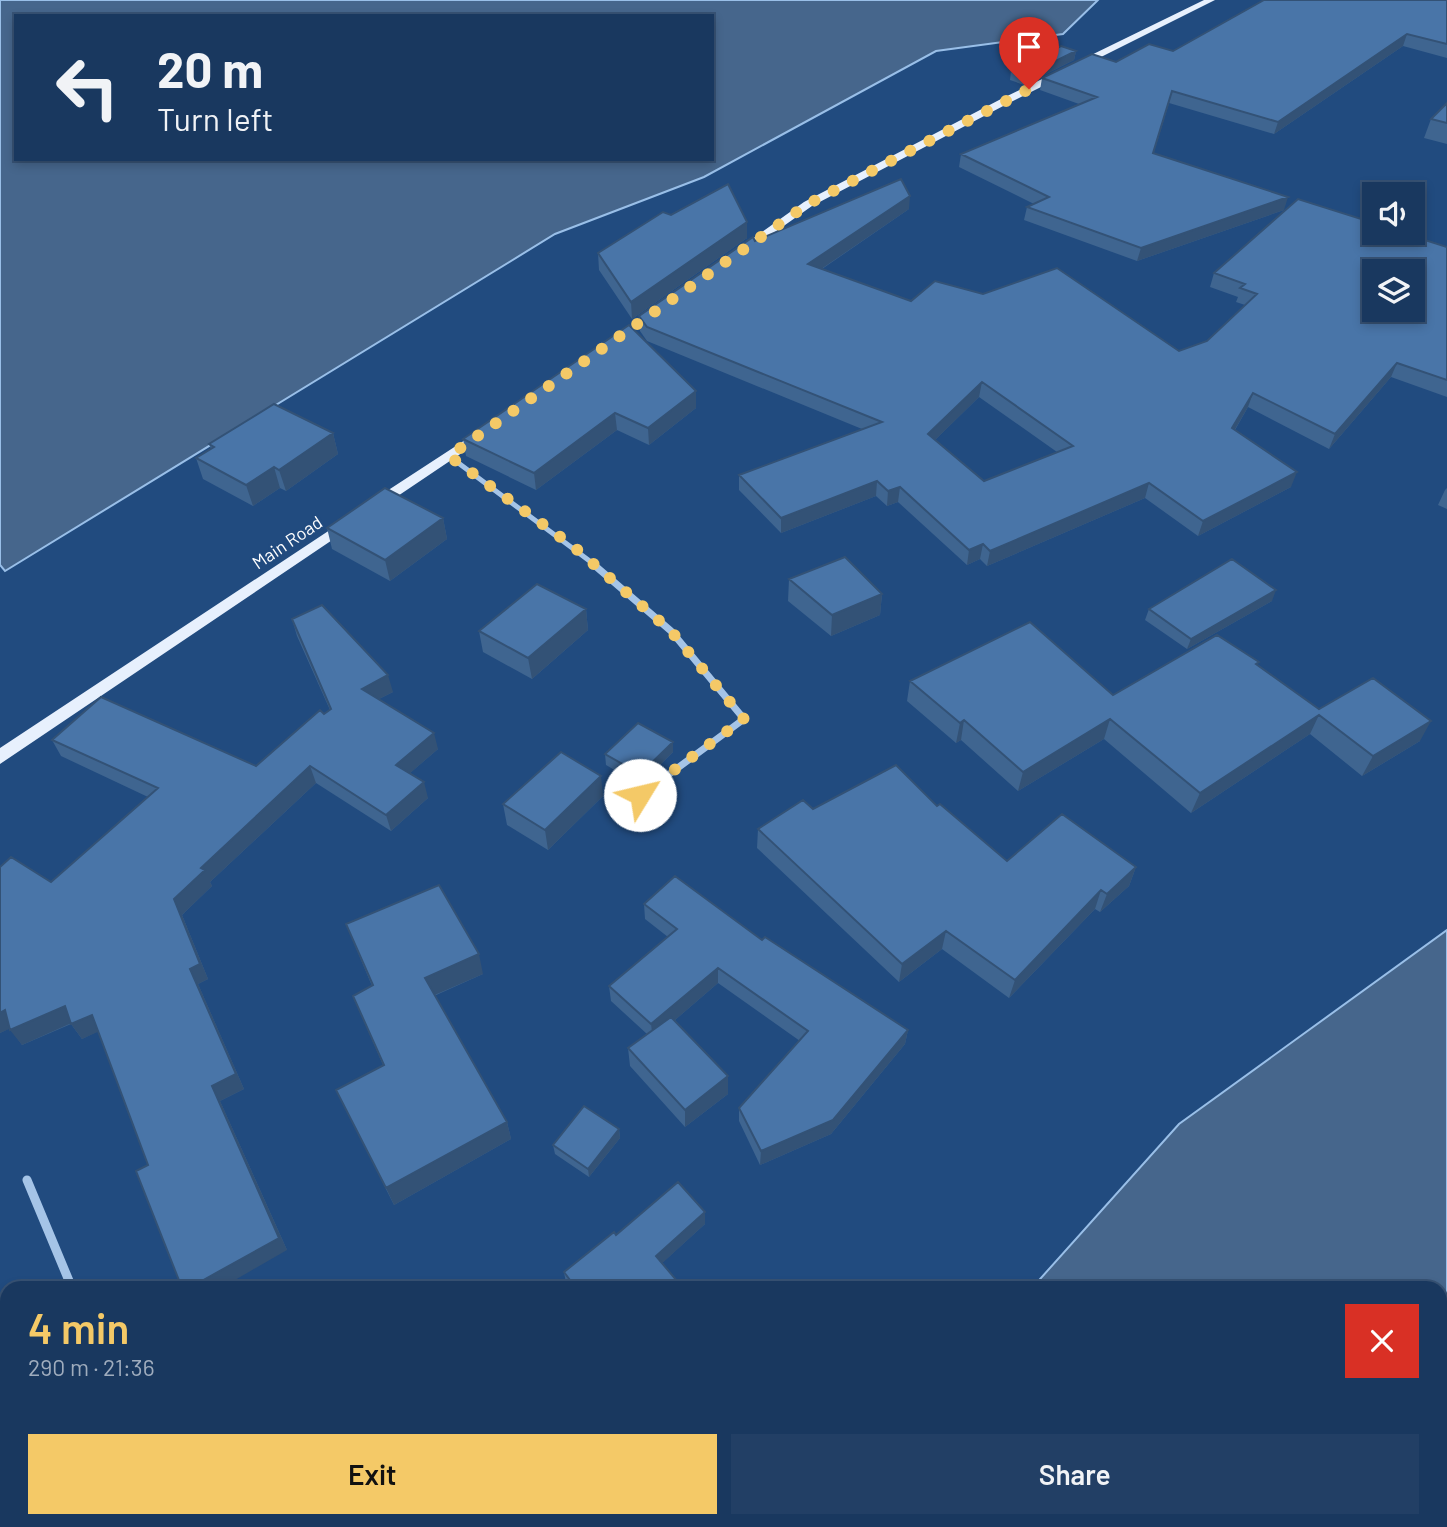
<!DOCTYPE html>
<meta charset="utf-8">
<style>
body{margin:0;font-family:Barlow,sans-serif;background:#223f65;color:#f1f3f6;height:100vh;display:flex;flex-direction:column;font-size:26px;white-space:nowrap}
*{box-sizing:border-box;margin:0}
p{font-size:23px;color:#9facbd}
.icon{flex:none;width:38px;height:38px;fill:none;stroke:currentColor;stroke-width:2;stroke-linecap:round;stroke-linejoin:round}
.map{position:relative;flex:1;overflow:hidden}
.panel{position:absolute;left:0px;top:1281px;width:1447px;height:247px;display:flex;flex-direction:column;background:#19385f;border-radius:21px 21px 0 0;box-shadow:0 4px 10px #0003,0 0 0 2px #375274}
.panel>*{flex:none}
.guide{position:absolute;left:14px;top:14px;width:700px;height:147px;border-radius:0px;box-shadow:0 4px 10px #0003,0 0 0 2px #375274;background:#19385f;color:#f1f3f6;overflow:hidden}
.controls{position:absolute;left:1362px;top:182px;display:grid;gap:14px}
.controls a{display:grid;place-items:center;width:63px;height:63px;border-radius:0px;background:#19385f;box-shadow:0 4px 10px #0003,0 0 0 2px #375274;font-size:35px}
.pin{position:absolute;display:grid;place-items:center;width:60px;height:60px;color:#fff;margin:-72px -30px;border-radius:50% 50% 50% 0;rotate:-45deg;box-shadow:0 0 7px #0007}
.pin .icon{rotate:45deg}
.me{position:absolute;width:77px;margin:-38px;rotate:54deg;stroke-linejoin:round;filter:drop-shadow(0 0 5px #0008)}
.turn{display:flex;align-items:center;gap:24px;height:147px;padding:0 28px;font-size:32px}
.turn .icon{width:91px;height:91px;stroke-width:2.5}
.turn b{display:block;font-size:49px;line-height:60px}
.round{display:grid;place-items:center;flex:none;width:74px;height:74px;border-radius:0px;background:#223f65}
.head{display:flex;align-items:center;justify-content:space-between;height:119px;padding:0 28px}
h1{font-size:42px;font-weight:600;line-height:52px;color:#f4c967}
.button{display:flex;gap:14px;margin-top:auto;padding:14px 28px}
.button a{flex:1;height:80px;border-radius:0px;background:#f4c967;color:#111;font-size:28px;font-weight:600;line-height:80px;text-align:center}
.button a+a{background:#223f65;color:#f1f3f6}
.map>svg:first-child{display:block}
.water{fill:#46668c;stroke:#99bfe8;stroke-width:2;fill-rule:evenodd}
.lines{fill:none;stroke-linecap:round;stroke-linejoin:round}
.street-far2{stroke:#a5c4e7;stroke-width:5}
.street-far1{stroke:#a5c4e7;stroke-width:7}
.street{stroke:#a5c4e7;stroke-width:9}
.primary{fill:#e7f0fd;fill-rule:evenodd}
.wall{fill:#3f6590;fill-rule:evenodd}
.shaded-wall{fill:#335276}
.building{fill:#4975a8;stroke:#335276;stroke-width:2;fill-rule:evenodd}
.route{stroke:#f4c967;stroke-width:12;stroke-dasharray:0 21.6}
.labels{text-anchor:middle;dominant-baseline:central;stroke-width:5;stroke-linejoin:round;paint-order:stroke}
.far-street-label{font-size:18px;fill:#fff;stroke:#214b7f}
</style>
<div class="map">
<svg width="1447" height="1527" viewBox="0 0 1447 1527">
<rect width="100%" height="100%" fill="#214b7f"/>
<path class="water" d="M0 0H1098L1063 34 936 51 704 177 555 234 5 571 0 565ZM16 16H712V159H16Z
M1447 930V1527H779L788 1521H1440V1288H1032L1179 1124Z"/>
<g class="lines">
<path class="street-far2" d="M449 456 595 565"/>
<path class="street-far1" d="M593 564 671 631 744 719 641 795"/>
<path class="street" d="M27 1180 72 1288
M0 1331 7 1326
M68 1527 71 1521"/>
<path class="primary" d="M1204 0H1215L1009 103 812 206 744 254 734 252 804 202 1001 99Z
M482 429 489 433 487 436 380 508H370V502Z
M348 518 353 520V526L0 764V748Z"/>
</g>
<path class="wall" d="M1447 0V58L1403 46 1274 134 1169 103 1153 154 1284 210 1137 261 1024 220 1027 207 1034 204 959 167 961 154 1079 104 1040 90 1042 78 1116 62Z
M1076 51 1074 60 1024 85 1010 80 1011 71Z
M1447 103V144L1424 138 1431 119Z
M909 209 822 269 911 301 1179 351 1207 341 1245 305 1236 302 1238 297 1210 287 1214 273 1447 247V397L1391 377 1329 449 1248 407 1235 430 1291 487 1198 536 1145 498 987 566 980 559 967 565 898 502 887 506 876 496 781 533 739 490V475L862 429 647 341 640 331 639 316 755 241ZM979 397 1057 452 984 481 935 440Z
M671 215 747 222V238L632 319 599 270 598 253Z
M696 391V408L649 445 617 430 536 490 466 456 463 439Z
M333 433 338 454 286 491 280 488 253 506 203 479 196 458 211 449 209 444Z
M1447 488V509L1438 505 1445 490Z
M443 518 447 539 390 581 332 549 327 528Z
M789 579 882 594 880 615 831 636 788 601Z
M1272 601 1187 649 1145 620 1149 609Z
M586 609 588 630 532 679 483 652 479 631Z
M292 619 393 692 379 699 438 749 410 773 428 798 391 831 316 783 210 882 212 886 182 915 208 979 198 984 244 1089 220 1101 287 1250 148 1165 98 1031 82 1039 71 1024 22 1045 10 1028 0 1033V867L51 882 148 797 61 756 52 740 256 766 330 710 297 636Z
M1258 665 1319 709 1420 741 1362 776 1310 734 1191 813 1104 739 1018 791 961 740 956 743 907 701 910 681 1113 695Z
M673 752 640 785 606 765 605 754Z
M603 796 548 850 507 825 503 804Z
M937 806 1007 861 1136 867 1129 886 1100 912 1095 909 1009 998 942 949 899 982 757 848 758 829 813 809Z
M644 904 762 940 908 1030 905 1044 831 1134 760 1165 739 1121V1108L800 1041 718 983 675 1020 728 1094 685 1127 630 1066 628 1048 647 1034 611 1001 609 986 668 937 645 919Z
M346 924 483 974 434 996 507 1122 511 1139 394 1205 336 1090 383 1065 353 996 372 986Z
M619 1129 620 1138 589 1177 555 1154 553 1145Z
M705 1212V1224L662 1263 683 1288H570L566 1283 564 1272 616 1235Z"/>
<path class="shaded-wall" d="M1407 34 1403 46 1274 134 1278 122Z
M1076 51 1074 60 1024 85 1025 76Z
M1172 91 1169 103 1150 166 1153 153Z
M910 196 909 209 808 278V264Z
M1288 197 1284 210 1137 261 1141 248Z
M747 222V238L632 319 631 302Z
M1397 363 1391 377 1329 449 1335 434Z
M982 382 979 397 926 449 928 434Z
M696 391V408L649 445 648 428Z
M1253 393 1248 407 1227 443 1232 428Z
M615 413 617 430 536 490 534 473Z
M333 433 338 454 286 491 279 470Z
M274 467 280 488 253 506 246 485Z
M1297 472 1291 487 1198 536 1203 521Z
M877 481 876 496 781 533V518Z
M1149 483 1145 498 987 566 990 551Z
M900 487 898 502 887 506 888 491Z
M443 518 447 539 390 581 385 560Z
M983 544 980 559 967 565 969 550Z
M1276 590 1272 601 1187 649 1191 639Z
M882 594 880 615 831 636 832 615Z
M586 609 588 630 532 679 528 658Z
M388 675 393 692 367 705 362 689Z
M1319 715 1310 734 1191 813 1200 793Z
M1110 719 1104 739 1018 791 1023 772Z
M964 720 961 740 956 743 960 723Z
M1431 721 1420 741 1362 776 1373 756Z
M434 733 438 749 401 781 396 765Z
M673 742V752L640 785V774Z
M310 766 316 783 210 882 212 886 182 915 208 979 198 984 244 1089 220 1101 287 1250 221 1288H189L212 1086 190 969 174 899 201 868Z
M601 776 603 796 548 850 545 830Z
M424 782 428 798 391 831 386 815Z
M1136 867 1129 886 1100 912 1107 894Z
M1101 890 1095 909 1009 998 1015 980Z
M946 931 942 949 899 982 902 964Z
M479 954 483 974 430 997 425 978Z
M718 968V983L653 1039 651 1024Z
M65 1006 76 1021 22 1045 10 1030Z
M5 1010 16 1026 0 1033V1013Z
M92 1015 102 1030 82 1039 71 1024Z
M908 1030 905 1044 831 1134 760 1165 761 1151Z
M728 1076V1094L685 1127V1110Z
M507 1122 511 1139 394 1205 386 1188Z
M619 1129 620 1138 589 1177 588 1169Z
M705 1212V1224L657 1268 656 1256Z
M364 1521H377L375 1527H362Z"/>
<path class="building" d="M1264 0H1447V44L1407 34 1278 122 1172 91 1153 153 1288 197 1141 248 1027 207 1049 197 961 154 1097 97 1042 78 1092 54 1116 62 1149 44 1173 51Z
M1061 46 1076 51 1025 76 1011 71Z
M1447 103V123L1431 119Z
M901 179 910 196 808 264 911 301 935 281 983 294 1057 268 1179 351 1207 341 1257 294 1240 288 1245 284 1214 273 1298 199 1374 223V233H1403L1447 247V380L1397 363 1335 434 1253 393 1232 428 1297 472 1203 521 1149 483 990 551 983 544 969 550 900 487 888 491 877 481 781 518 739 475 882 422 647 327 639 316 753 237 755 241ZM1374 271H1412V310H1374ZM982 382 1073 446 984 481 928 434Z
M728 184 747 222 631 302 598 253 663 212 671 215Z
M629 325 696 391 648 428 615 413 534 473 463 439Z
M274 404 333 433 279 470 274 467 246 485 196 458 214 447 209 444Z
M385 488 443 518 385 560 327 528Z
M845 557 882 594 832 615 789 579Z
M1232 559 1276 590 1191 639 1149 609Z
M537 584 586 609 528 658 479 631Z
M322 605 388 675 362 689 434 733 396 765 424 782 386 815 310 766 201 868 205 870 174 899 200 964 190 969 236 1074 212 1086 279 1238 189 1288H182L136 1171 148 1165 92 1015 71 1024 65 1006 10 1030 5 1010 0 1013V867L11 857 51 882 158 788 52 740 101 697 256 766 320 710 324 714 331 709 292 619Z
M1030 622 1113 695 1217 635 1259 662 1256 664 1319 709 1373 678 1431 721 1373 756 1319 715 1200 793 1110 719 1023 772 964 720 960 723 910 681Z
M638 723 673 742 640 774 605 754Z
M561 752 601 776 545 830 503 804Z
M896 765 937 806 940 804 1007 861 1062 814 1136 867 1107 894 1101 890 1015 980 946 931 902 964 758 829 803 800 813 809Z
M675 876 762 940 765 937 908 1030 833 1120 761 1151 739 1108 808 1031 718 968 651 1024 609 986 677 929 644 904Z
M439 885 479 954 425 978 507 1122 386 1188 336 1090 384 1065 353 996 373 985 346 924Z
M671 1017 728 1076 685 1110 628 1048Z
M584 1106 619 1129 588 1169 553 1145Z
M678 1182 705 1212 656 1256 683 1288H576L564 1272 614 1232 616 1235Z
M258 1521H364L362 1527H255Z"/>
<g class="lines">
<path class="route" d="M640 795 744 719 671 631 574 547 449 456 808 204 1029 89"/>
</g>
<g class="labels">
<g class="far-street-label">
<text transform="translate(287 542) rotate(-34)">Main Road</text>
</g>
</g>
</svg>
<div class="controls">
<a><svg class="icon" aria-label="sound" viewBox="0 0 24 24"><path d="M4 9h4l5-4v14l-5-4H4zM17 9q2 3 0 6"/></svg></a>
<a><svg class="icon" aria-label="layers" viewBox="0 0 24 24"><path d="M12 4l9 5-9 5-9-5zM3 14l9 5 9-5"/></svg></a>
</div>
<div class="pin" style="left:1029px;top:89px;background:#d93025"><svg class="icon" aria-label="arrive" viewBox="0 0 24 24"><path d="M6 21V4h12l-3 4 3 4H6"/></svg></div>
<svg class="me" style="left:640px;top:795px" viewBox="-20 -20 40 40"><circle r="19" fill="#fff"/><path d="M0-13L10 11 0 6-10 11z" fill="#f4c967"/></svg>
<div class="guide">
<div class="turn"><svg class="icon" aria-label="left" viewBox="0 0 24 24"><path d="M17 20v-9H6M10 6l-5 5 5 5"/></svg><div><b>20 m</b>Turn left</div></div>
</div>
<section class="panel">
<div class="head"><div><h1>4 min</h1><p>290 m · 21:36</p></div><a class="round" style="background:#d93025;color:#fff"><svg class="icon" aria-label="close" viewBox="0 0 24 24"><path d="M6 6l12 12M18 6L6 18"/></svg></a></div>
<div class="button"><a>Exit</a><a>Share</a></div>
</section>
</div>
